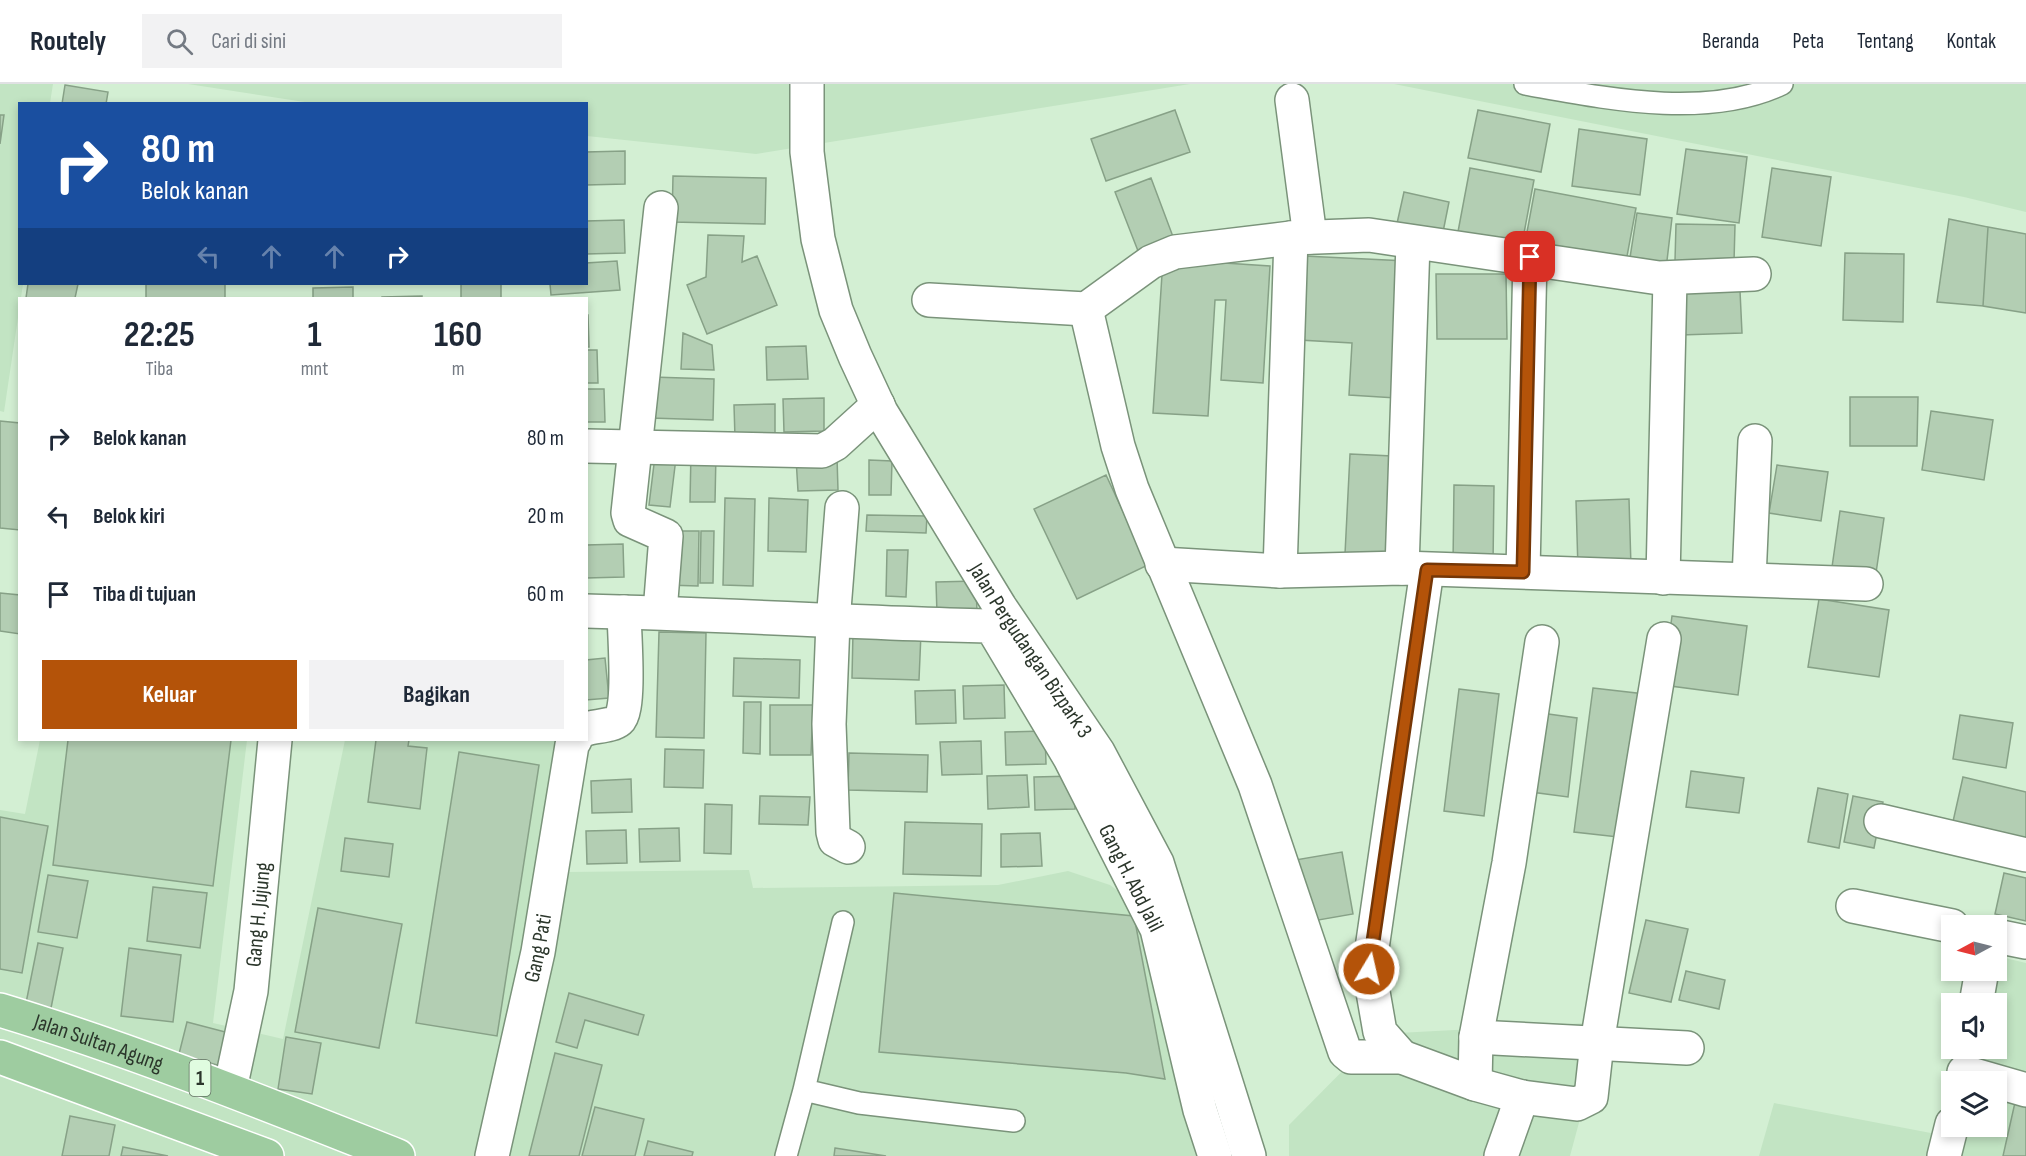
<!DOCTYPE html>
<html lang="id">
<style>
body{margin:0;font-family:"Sofia Sans Condensed",sans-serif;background:#f2f2f3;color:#1f2937;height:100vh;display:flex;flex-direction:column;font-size:22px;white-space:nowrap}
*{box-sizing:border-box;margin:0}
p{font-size:20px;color:#747a83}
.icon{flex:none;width:33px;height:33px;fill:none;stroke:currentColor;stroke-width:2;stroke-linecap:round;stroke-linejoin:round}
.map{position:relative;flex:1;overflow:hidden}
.details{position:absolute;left:18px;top:213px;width:570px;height:444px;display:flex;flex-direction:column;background:#fff;border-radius:0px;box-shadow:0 3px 9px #0003}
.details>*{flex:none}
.top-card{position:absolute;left:18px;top:18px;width:570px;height:183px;border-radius:0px;box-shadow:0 3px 9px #0003;background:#1a4fa0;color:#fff;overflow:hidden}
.needle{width:39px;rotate:263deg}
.controls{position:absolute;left:1941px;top:831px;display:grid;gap:12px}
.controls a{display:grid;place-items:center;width:66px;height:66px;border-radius:0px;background:#fff;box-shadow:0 3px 9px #0003;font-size:30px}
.pin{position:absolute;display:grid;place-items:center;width:51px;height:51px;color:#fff;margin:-26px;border-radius:12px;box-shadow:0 3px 9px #0006}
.me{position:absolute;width:66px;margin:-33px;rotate:9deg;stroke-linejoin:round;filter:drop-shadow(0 0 4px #0008)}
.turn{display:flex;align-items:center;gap:21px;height:126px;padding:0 24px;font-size:27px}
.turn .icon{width:78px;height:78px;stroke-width:2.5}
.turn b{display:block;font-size:42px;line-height:51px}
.lanes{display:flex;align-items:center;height:57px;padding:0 24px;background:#0003;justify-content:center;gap:30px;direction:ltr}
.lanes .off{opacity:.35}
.eta{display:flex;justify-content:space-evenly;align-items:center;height:102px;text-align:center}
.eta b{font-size:36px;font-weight:700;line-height:42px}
.button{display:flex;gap:12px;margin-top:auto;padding:12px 24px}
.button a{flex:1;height:69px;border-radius:0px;background:#b45309;color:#fff;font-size:24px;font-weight:700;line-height:69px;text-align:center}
.button a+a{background:#f2f2f3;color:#1f2937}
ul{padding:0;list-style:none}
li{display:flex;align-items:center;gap:18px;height:78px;padding:0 24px}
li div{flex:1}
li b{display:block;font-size:22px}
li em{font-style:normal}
header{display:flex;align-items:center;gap:36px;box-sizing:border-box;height:84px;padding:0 30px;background:#fff;border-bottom:2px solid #e0e1e3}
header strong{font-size:28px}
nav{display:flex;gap:33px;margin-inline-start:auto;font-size:21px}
.search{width:420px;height:54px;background:#f2f2f3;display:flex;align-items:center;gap:15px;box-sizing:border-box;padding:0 21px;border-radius:0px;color:#747a83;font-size:22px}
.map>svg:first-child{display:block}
.built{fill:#c2e4c3;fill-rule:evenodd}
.building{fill:#b3ceb3;stroke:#87a187;stroke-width:1.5}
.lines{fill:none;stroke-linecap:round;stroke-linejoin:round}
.service-casing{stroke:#7a937a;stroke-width:24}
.minor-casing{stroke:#7a937a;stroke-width:36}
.trunk-casing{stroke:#fff;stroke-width:36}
.service{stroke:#fff;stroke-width:21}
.minor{stroke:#fff;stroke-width:33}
.trunk{stroke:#9ecca0;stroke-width:33}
.route-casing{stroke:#753606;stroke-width:15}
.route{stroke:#b45309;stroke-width:10}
.labels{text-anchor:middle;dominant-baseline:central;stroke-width:4.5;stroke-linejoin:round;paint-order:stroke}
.shield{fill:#e0fce0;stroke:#617161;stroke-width:1.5}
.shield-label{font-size:21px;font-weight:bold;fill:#2b362b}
.street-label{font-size:22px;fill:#2b362b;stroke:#e0fce0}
</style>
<header>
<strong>Routely</strong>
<div class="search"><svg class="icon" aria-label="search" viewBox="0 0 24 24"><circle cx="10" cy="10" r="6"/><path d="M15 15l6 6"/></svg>Cari di sini</div>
<nav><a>Beranda</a><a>Peta</a><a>Tentang</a><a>Kontak</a></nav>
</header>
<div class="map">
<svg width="2026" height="1072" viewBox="0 0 2026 1072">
<rect width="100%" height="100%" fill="#d3efd3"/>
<path class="built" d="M0 0H53L50 19 20 20V200H23L4 328 0 327Z
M188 0H1190L756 70 587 52 586 20 311 19Z
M1394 0H2026V128L1964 113Z
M40 656H247L213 939 283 955 345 656H578L569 788 749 786 753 804 998 801 1068 787 1110 801 1149 830 1196 1072H0V726L25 730Z
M1997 872 2026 879V1072H1759L1774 1019 1936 1050 1956 965 1996 964V920L1967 919 1996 886ZM1952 998H1996V1042H1952Z
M1606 938 1570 1072H1289V1041L1379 950Z"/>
<path class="building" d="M65 1 108 8 106 20H62Z
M1175 26 1190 68 1106 97 1091 55Z
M1478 26 1550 40 1541 88 1468 74Z
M0 31H4L0 60Z
M1579 45 1647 55 1640 111 1572 102Z
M1686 65 1747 73 1739 139 1677 130Z
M625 67V100L586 101V68Z
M1470 84 1534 96 1521 165 1457 153Z
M1772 84 1831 93 1821 162 1762 153Z
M673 92 766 94 765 140 672 138Z
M1151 94 1175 158 1140 172 1115 108Z
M1535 105 1636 124 1625 183 1524 164Z
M1404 108 1449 118 1442 153 1396 144Z
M1637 129 1672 134 1666 185 1629 180Z
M1949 135 1988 143 1983 222 1937 218Z
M624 136 625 169 586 170V137Z
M1676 140 1735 141 1734 178 1675 177Z
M1988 143 2026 150V229L1983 222Z
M708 151 744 152 742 178 757 172 777 221 707 250 687 201 706 193Z
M1845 169 1904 170 1903 238 1843 236Z
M1304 172 1407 177 1396 314 1349 311 1352 259 1299 256Z
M1163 175 1270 182 1263 299 1221 296 1226 216H1215L1208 332 1153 329Z
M617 177 620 206 551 211 550 200H586V179Z
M1436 190H1506L1507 255H1437Z
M28 200H78L75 214H26Z
M146 200H225V214H146Z
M461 200H501V214H461Z
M353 203V214H313V204Z
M1740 207 1742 249 1680 251 1678 209Z
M422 212V214H382V213Z
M586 231H588L589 263H586Z
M683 249 712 261 714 286 681 285Z
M806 262 808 295 767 296 766 263Z
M586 266H597L598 299H586Z
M652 293 714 295 713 336 650 334Z
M586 305H604L605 338H586Z
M1850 313H1918L1917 362H1850Z
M824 314V347L784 348 783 315Z
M775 320V353L735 354 734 321Z
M1931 327 1993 336 1984 396 1922 386Z
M0 337 20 339V446L0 444Z
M691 368 716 369 715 418H690Z
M1350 370 1392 372 1386 473 1345 470Z
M655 372 676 374 670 423 649 421Z
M837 373 838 406 798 407 796 374Z
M869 376 892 377 891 411H869Z
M1777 381 1828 388 1821 437 1769 429Z
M1106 391 1148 481 1077 515 1034 425Z
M1454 401 1494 402 1493 481 1453 480Z
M725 414 755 415 753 502 723 501Z
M769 414 808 416 806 468 768 467Z
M1629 415 1631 483 1578 485 1576 417Z
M1840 427 1884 434 1876 489 1832 483Z
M867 431 927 432 926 449 866 447Z
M668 447H699L698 502 666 501Z
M701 447H714L713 499H700Z
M623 460 624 493 586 494V461Z
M887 466H908L906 513 886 512Z
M976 497 977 529 937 530 936 498Z
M0 509 20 511V550L0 547Z
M1819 515 1889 526 1879 593 1808 583Z
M1672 532 1747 542 1738 611 1663 601Z
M659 548 706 549 704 654 656 653Z
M853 548 921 549 919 596 852 594Z
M605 574 609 614 586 616V576Z
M734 574 800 576 799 614 733 612Z
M1004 601 1005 634 964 635 963 602Z
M1593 604 1645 610 1627 754 1574 748Z
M1459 605 1499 610 1484 732 1444 727Z
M955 606 956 639 916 640 915 607Z
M744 618H761L760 670 743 669Z
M770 621H813L811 671H770Z
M1541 629 1577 634 1568 713 1531 708Z
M1960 631 2013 639 2006 684 1953 675Z
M1045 647 1046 680 1006 681 1005 648Z
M68 656H231L213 802 53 781Z
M376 656H409L408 662 427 664 420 725 368 718Z
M981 657 982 690 942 691 940 658Z
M665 665 704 666 703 704 664 703Z
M459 668 539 681 497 952 416 939Z
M849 669 928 671 927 708 848 706Z
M1691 687 1744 694 1739 729 1686 723Z
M1027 691 1029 723 988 725 987 692Z
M1075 692V725L1035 726 1034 693Z
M1963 693 2026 708V760L1952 742Z
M631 695 632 728 592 729 591 697Z
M1818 704 1848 710 1839 764 1808 758Z
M760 712 810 713 808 741 759 740Z
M1853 712 1883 718 1874 764 1844 758Z
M705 720 732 721 731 770 704 769Z
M0 733 48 742 22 889 0 885Z
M905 738 982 740 981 792 903 790Z
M679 744 680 777 640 778 639 745Z
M626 746 627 779 587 780 586 747Z
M1040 749 1042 782 1001 783V750Z
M345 754 393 760 389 793 341 787Z
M1342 768 1353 830 1307 838 1295 776Z
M2004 789 2026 794V837L1995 830Z
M48 791 88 797 77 854 38 848Z
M153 803 207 809 200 864 147 857Z
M894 809 1134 832 1165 995 1126 989 879 968Z
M318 824 402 840 379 964 295 948Z
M1646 836 1688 845 1671 918 1629 909Z
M38 859 63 864 51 924 26 919Z
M129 864 181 871 173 938 121 932Z
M1686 887 1725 896 1719 925 1679 916Z
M569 909 644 931 638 951 585 936 577 964 556 958Z
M187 938 233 950 224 983 179 970Z
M286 953 321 959 312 1010 278 1005Z
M555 969 602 981 579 1072H529Z
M2016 1014 2026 1017V1072H2003Z
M595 1023 644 1035 635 1072H582Z
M70 1032 115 1041 109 1072H62Z
M648 1057 693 1068 692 1072H644Z
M123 1063 168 1072H121Z
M835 1064 886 1072H834Z"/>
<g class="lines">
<defs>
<path id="service" d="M1525 0C1604 14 1706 36 1782 0
M804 1006 859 1019 1014 1037
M786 1072 804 1006 843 838"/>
<g id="minor">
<path id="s1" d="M807 0V68L818 155 836 226 855 272 881 328 1000 523 1098 668 1157 779 1249 1072"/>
<path d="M1292 16 1310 153"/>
<path d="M929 216 1086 225 1151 178 1175 168 1291 154 1369 151 1659 194 1754 190"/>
<path d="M1086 225 1118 362 1132 405 1255 701 1345 968 1351 973H1402L1475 1000 1522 1013 1577 1020 1591 1013 1597 959 1664 555"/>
<path d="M586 362 822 367 835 360 878 321"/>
<path d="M842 424 833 538 829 640 833 748 835 756 848 763"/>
<path d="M1162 480 1280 487 1402 484 1866 500"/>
<path d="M1402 484 1413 159"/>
<path d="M1280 487 1291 154"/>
<path d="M1523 487 1530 173"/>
<path d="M1663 494 1670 195"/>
<path d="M1749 495 1755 357"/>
<path id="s2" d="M586 527C720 530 853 539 987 542L993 545 1070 674 1157 845 1200 1026 1215 1072"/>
<path d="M660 528 666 452 630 436 628 429 661 124"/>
<path d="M586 645C595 642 612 642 619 636 631 626 624 546 624 528"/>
<path d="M1881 737 2026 771"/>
<path d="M1853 822 1952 842"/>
<path d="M1996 852 2026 858"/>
<path d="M1976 920 1982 886"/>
<path d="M1476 953 1687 964"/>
<path d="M1402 973 1380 948 1369 885 1427 486"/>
<path d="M1964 988 2026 1006"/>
<path d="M1475 1000 1476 953 1509 779 1542 558"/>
<path id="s3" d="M230 1005 251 907 275 656"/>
<path id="s4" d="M492 1072 538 868 572 661 575 656"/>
<path d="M1501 1072 1522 1013"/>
<path d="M1944 1072 1952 1040"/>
</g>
<g id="trunk">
<path id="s5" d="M0 926C135 967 266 1020 398 1072"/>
<path d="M0 973 267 1072"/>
</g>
</defs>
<use href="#service" class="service-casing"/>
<use href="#minor" class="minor-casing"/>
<use href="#trunk" class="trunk-casing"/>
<use href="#service" class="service"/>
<use href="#minor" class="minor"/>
<use href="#trunk" class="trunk"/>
</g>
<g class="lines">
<defs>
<path id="route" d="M1369 885 1427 486 1523 488 1530 173"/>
</defs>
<use href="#route" class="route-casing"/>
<use href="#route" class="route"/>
</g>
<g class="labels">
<rect class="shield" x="189.5" y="976" width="21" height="36" rx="4.5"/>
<g class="shield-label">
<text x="200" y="994">1</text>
</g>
<g class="street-label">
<text stroke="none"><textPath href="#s1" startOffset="622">Jalan Pergudangan Bizpark 3</textPath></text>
<text stroke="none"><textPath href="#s2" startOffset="693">Gang H. Abd Jalil</textPath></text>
<text stroke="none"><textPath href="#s3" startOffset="177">Gang H. Jujung</textPath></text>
<text stroke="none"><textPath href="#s4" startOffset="213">Gang Pati</textPath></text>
<text stroke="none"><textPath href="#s5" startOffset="104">Jalan Sultan Agung</textPath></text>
</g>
</g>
</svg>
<div class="controls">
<a><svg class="needle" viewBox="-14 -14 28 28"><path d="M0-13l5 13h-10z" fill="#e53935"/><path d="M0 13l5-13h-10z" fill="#747a83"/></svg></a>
<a><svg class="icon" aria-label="sound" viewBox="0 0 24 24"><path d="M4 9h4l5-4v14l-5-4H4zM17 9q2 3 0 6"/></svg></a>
<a><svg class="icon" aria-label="layers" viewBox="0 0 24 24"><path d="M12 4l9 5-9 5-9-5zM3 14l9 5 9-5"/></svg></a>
</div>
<div class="pin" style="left:1530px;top:173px;background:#d93025"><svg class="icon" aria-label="arrive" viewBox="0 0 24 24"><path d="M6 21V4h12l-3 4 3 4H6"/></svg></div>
<svg class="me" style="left:1369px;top:885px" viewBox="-20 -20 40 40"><circle r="17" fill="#b45309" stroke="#fff" stroke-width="3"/><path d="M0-11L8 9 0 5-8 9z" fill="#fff"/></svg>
<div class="top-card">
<div class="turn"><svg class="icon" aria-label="right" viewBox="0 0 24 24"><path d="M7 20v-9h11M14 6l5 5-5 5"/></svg><div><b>80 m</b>Belok kanan</div></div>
<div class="lanes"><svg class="icon off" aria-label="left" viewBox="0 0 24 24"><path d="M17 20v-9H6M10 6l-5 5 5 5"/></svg><svg class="icon off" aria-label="ahead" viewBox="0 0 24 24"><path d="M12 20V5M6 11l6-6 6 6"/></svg><svg class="icon off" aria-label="ahead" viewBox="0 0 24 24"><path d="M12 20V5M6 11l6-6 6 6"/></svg><svg class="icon" aria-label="right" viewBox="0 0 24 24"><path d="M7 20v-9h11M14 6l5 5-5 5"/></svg></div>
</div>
<section class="details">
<div class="eta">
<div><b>22:25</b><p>Tiba</p></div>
<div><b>1</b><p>mnt</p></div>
<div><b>160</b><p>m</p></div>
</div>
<ul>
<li><svg class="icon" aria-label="right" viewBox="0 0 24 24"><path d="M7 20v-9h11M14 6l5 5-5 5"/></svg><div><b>Belok kanan</b></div><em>80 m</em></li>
<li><svg class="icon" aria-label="left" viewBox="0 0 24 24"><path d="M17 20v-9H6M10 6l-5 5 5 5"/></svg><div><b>Belok kiri</b></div><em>20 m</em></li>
<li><svg class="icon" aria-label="arrive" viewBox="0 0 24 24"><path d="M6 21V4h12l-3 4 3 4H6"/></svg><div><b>Tiba di tujuan</b></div><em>60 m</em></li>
</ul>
<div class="button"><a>Keluar</a><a>Bagikan</a></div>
</section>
</div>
